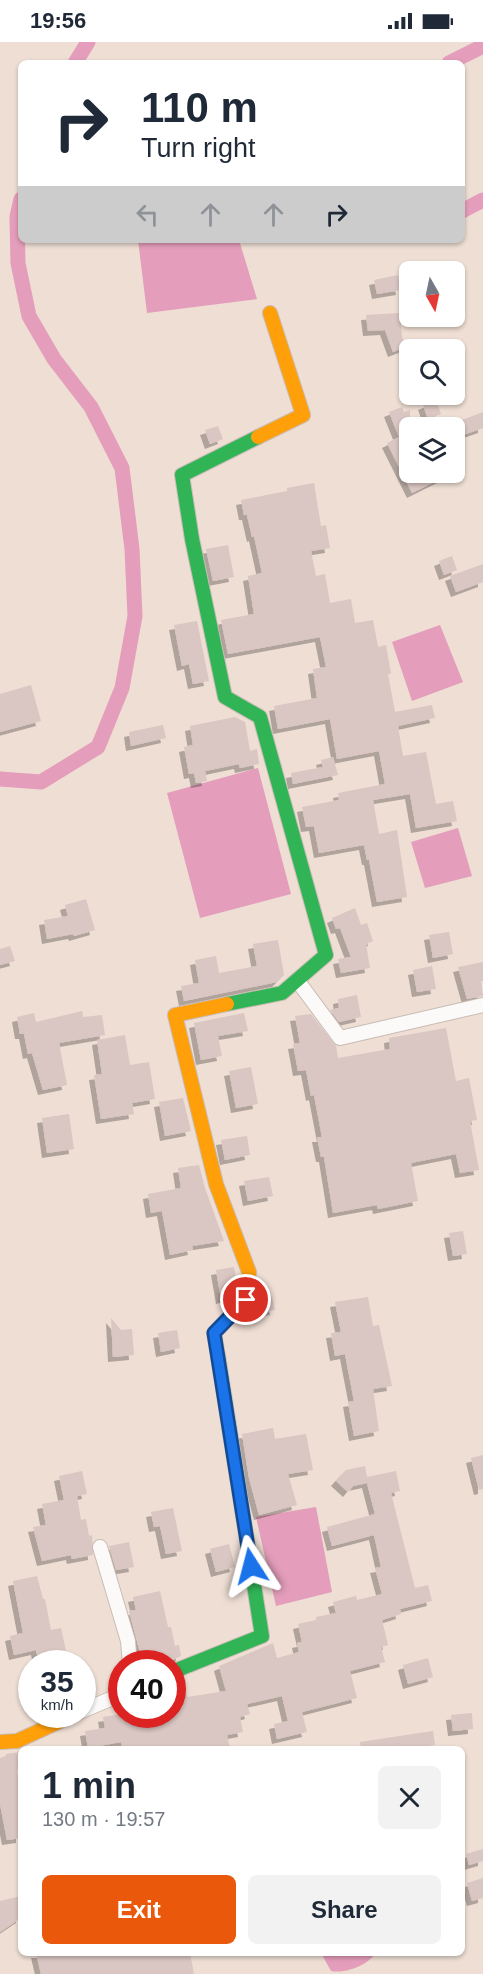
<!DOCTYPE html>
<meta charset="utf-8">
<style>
body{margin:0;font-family:Helvetica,sans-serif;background:#f2f2f3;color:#1f2937;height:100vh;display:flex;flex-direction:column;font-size:22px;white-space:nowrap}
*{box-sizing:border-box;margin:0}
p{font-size:20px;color:#747a83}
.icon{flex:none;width:33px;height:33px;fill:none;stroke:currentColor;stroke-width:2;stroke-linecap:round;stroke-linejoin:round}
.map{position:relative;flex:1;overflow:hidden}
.drawer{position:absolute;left:18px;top:1704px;width:447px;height:210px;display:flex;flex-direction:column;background:#fff;border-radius:9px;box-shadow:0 2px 4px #0004}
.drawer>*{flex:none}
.banner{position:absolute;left:18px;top:18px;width:447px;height:183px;border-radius:9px;box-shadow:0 2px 4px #0004;background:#fff;color:#1f2937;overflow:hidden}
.needle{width:39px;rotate:171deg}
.buttons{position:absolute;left:399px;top:219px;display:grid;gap:12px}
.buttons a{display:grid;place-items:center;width:66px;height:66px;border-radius:9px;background:#fff;box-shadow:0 2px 4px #0004;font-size:30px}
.speed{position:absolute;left:18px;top:1608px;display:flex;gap:12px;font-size:30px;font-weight:700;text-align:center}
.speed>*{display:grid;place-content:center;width:78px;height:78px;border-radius:50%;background:#fff;box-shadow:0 2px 4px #0004;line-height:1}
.speed small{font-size:15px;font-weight:400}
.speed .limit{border:9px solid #d22;background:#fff;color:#111}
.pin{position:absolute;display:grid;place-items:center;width:51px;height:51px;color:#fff;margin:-26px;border:3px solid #fff;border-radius:50%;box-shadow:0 2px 6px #0007}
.me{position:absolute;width:66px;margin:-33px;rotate:351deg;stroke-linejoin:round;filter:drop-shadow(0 0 4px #0008)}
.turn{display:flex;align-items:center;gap:21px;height:126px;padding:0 24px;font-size:27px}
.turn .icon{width:78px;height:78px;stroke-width:2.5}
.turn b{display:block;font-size:42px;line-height:51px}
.lanes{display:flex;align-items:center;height:57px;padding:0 24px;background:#0003;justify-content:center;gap:30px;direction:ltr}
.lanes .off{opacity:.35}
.round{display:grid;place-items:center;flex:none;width:63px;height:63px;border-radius:9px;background:#f2f2f3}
.head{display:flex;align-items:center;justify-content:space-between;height:102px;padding:0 24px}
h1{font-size:36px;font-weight:600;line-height:45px}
.action{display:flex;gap:12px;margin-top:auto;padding:12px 24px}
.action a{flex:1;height:69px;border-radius:9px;background:#ea580c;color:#fff;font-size:24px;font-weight:600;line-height:69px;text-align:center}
.action a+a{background:#f2f2f3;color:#1f2937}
.status{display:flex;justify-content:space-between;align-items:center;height:42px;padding:0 30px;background:#fff;direction:ltr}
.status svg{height:16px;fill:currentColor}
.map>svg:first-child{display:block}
.water{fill:#e49dba}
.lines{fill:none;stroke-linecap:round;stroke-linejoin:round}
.canal{stroke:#e49dba;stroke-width:15}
.building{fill:#dac6c2;filter:url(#shadow)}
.street-casing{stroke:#c9bcb5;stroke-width:16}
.fast-casing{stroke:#c9bcb5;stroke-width:16}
.slow-casing{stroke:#c9bcb5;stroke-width:16}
.street{stroke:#fcfaf9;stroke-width:14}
.fast{stroke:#30b455;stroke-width:14}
.slow{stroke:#ff9f0a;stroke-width:14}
.route-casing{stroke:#114b97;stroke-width:15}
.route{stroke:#1a73e8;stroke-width:10}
</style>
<div class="status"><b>19:56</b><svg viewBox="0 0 49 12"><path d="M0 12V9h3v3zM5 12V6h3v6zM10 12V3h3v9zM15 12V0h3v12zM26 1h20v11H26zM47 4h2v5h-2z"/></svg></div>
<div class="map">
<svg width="483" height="1932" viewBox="0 0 483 1932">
<defs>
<filter id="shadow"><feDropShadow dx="-5" dy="5" stdDeviation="0" flood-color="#0004"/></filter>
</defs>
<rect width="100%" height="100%" fill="#eeded4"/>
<path class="water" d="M138 198H239L257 257 147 271Z
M440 583 463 640 412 659 392 600Z
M258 726 291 852 200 876 167 751Z
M458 786 472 834 425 846 411 800Z
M316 1465 332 1550 276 1564 256 1475Z
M321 1911H376C368 1923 345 1932 331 1929Z"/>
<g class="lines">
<path class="canal" d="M75 21 88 0
M449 21 483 4
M462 169 483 158
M0 737 41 740 98 705 122 646 135 574 132 507 122 426 91 365 54 317 29 274 18 221 17 175 21 157"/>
</g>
<path class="building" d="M398 233 401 248 377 252 374 238Z
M400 271 402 295 406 305 393 310 385 288 368 289 366 273Z
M436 358 441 372 428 377 423 363Z
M402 365 404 370 410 368V430H454L412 451 387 401 399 395 389 370Z
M483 370V386L454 396V381Z
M218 384 223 397 210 402 205 388Z
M314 441 321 484 326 483 330 506 311 509 316 534 325 532 330 561 351 557 355 581 373 578 378 605 386 603 391 632H388L395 670 432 663 435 676 398 684 403 714 426 710 436 762 453 759 457 779 416 786 410 752 373 758 379 792 397 788 407 855 377 860 369 818H367L364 803 319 811 314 784 306 785 302 765 339 758 338 751 385 742 379 709 337 717 330 677 278 687 274 664 317 656 313 627 326 625 320 595 228 612 221 578 254 572 248 534 262 531 254 494 252 495 247 473H244L241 458 287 449V446Z
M228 503 234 535 213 539 206 507Z
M452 514 457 528 444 533 439 519Z
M483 522V540L456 550 450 534Z
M197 579 209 639 193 642 189 622 182 624 174 583Z
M31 643 41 679 0 690V652Z
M235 675 245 680 250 709 257 707 259 722 240 726 239 722 205 729 207 739 196 741 194 731 189 732 184 705 193 703 190 684Z
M163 683 166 696 131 704 129 690Z
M333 715 338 733 293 742 291 731 323 725 321 718Z
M86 857 95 888 74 894 73 892 47 897 44 878 68 874 65 863Z
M355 866 361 883 367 881 373 899 366 902 370 926 341 931 338 917 351 915 340 886 336 887 332 876Z
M449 890 453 912 433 916 429 893Z
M278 898 284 933 277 940 184 959 181 944 199 941 195 918 216 914 219 931 257 924 253 902Z
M10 904 15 919 0 923V907Z
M483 920V939H481L483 954 467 957 458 925Z
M432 924 436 947 417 950 413 928Z
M357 953 361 975 339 980 330 968 339 966 338 957Z
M82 969 83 975 102 973 105 993 59 1001 67 1043 43 1048 32 1011 28 1012 24 992H20L17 975 34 971 36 980Z
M244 971 248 989 218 994 222 1014 201 1018 194 981Z
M311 972 336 1004 338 1016 390 1007 389 996 446 986 456 1039 469 1036 477 1078 470 1079 479 1128 460 1131 456 1112 411 1121 418 1159 378 1167 377 1163 333 1171 324 1115H321L317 1095H322L314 1053 311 1054 306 1028 298 1029 293 1002 300 1001 295 974Z
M125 993 130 1023 149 1020 155 1057 132 1061 134 1072 101 1077 94 1033 102 1032 97 998Z
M251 1025 258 1062 236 1066 229 1029Z
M183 1056 191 1089 165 1094 159 1060Z
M69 1072 74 1107 47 1111 42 1076Z
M247 1094 250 1113 225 1118 221 1098Z
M199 1123 205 1146 224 1199 192 1204 193 1208 170 1213 162 1169 151 1171 148 1152 181 1146 178 1126Z
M269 1135 273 1154 248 1159 244 1139Z
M463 1189 467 1212 453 1214 449 1191Z
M234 1225 236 1235 235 1253 221 1257 216 1228Z
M272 1255 275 1268 253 1272V1268L258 1258Z
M368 1255 373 1284 379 1283 392 1344 373 1347 379 1389 354 1394 348 1360 354 1359 345 1312 335 1314 331 1291 341 1290 335 1260Z
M111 1276 121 1288 132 1287 134 1313 113 1315Z
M177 1288 180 1306 161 1310 158 1291Z
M273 1386 275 1397 306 1392 313 1428 288 1432 297 1463 259 1473 249 1436 242 1392Z
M483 1413V1447L479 1448 471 1416Z
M365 1424 367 1435 396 1429 400 1449 391 1451 415 1546 428 1543 432 1559 400 1567 401 1572 382 1578 388 1603 381 1605 385 1620 350 1629 357 1656 302 1670 307 1690 277 1697 274 1682 288 1679 282 1654 247 1662 250 1672 240 1675 243 1690 227 1693 230 1707H123L121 1700 88 1706 85 1689 105 1686 103 1675 122 1672V1677L144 1672H172V1646L185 1643 187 1655 226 1649 219 1624 273 1601 277 1616 299 1610 297 1601 302 1600 298 1582 316 1578V1575L336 1571 333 1560 356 1554 357 1558 382 1552 375 1526 381 1525 374 1493 332 1504 327 1485 375 1472 367 1441 353 1444 348 1450 336 1439 346 1428Z
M82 1429 87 1452 77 1454 81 1478 86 1477 89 1494 92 1493 93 1513 72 1517 71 1513 42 1519 33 1485 46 1483 42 1462 64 1458 59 1434Z
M173 1466 182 1509 166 1512 160 1484 154 1485 151 1470Z
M129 1500 134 1525 116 1528 109 1504Z
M229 1502 235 1525 216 1530 210 1507Z
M37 1534 43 1557H45L51 1588 61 1586 68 1618 39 1622 36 1608 14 1613 10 1594 23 1591 13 1539Z
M160 1549 168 1585H171L175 1604 179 1603 181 1614 164 1622H143L129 1569 136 1568 133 1555Z
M428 1616 433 1635 408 1642 403 1623Z
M472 1671 473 1687 453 1689 451 1673Z
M433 1689 435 1703 408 1707H361L360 1700Z
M21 1710V1727L17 1728 21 1749V1796L7 1798 0 1762V1716L6 1714V1712Z
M483 1807V1819L469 1823 466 1812Z
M483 1836V1856L472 1859 467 1841Z
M21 1854V1876L0 1890V1859Z
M36 1911H190L194 1932H41Z"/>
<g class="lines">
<defs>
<path id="street" d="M297 938 340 996 483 963
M100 1505 128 1599 130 1622
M82 1669 122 1652"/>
<path id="fast" d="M227 962 282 951 326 913 260 675 225 655 192 497 182 433 258 395
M172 1630 262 1594 218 1314"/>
<path id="slow" d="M258 395 303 373 270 271
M218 1314 214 1291 246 1258 249 1230 216 1142 175 973 227 962
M0 1700 17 1699 76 1672"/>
</defs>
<use href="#street" class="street-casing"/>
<use href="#fast" class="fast-casing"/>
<use href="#slow" class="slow-casing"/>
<use href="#street" class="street"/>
<use href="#fast" class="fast"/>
<use href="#slow" class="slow"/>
</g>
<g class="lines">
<defs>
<path id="route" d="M246 1258 214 1291 251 1524"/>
</defs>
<use href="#route" class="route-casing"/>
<use href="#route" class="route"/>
</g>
</svg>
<div class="buttons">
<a><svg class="needle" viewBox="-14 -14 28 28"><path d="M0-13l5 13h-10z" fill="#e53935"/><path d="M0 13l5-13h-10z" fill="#747a83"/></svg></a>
<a><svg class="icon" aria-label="search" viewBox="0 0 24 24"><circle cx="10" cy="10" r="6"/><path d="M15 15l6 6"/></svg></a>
<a><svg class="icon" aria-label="layers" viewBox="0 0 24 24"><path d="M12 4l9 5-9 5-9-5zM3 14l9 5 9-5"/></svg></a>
</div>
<div class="speed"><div>35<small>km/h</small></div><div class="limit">40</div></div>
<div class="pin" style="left:246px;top:1258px;background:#d93025"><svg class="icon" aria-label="arrive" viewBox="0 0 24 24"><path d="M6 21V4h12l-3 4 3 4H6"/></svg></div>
<svg class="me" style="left:251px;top:1524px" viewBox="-20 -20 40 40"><path d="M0-17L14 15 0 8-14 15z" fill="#1a73e8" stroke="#fff" stroke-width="4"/></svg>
<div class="banner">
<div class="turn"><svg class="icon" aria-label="right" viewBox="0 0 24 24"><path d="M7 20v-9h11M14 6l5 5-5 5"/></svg><div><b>110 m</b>Turn right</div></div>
<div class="lanes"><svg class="icon off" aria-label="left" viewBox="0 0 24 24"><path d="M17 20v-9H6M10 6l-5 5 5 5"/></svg><svg class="icon off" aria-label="ahead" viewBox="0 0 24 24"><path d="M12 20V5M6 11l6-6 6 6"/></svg><svg class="icon off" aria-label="ahead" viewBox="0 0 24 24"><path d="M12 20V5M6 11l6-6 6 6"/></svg><svg class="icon" aria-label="right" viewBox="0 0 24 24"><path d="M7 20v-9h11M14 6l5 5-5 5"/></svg></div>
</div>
<section class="drawer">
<div class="head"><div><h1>1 min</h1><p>130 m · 19:57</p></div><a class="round"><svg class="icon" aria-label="close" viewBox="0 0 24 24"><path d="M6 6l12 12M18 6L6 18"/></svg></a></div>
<div class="action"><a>Exit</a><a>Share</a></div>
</section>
</div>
